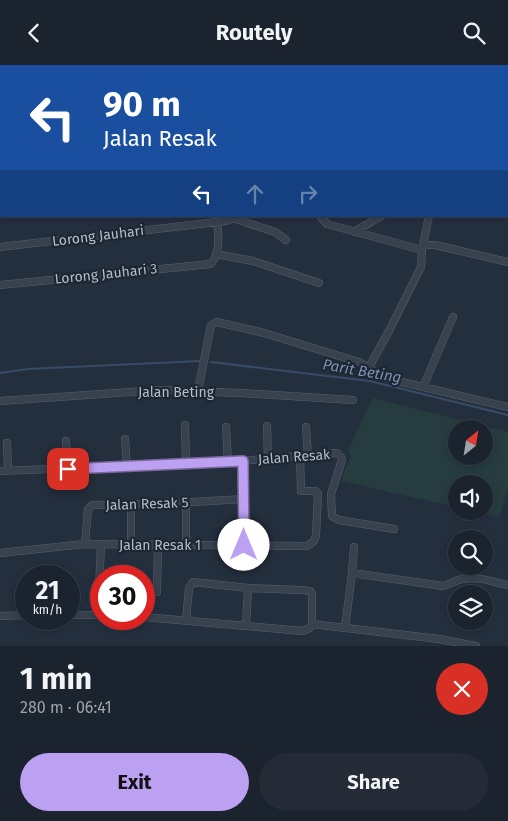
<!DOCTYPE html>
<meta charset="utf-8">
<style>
body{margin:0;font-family:"Fira Sans",sans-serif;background:#242b36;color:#f1f3f6;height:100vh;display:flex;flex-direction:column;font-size:19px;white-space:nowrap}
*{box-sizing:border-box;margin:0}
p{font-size:16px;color:#a0a4aa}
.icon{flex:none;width:28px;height:28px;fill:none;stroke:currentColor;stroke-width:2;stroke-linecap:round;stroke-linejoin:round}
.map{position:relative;height:581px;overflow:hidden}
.panel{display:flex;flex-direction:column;background:#1b232e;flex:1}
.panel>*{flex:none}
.banner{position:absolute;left:0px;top:0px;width:509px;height:152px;box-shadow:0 2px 8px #0003,0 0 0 1px #39404a;background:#1a4fa0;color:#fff;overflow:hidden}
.needle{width:32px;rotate:30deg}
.tools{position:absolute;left:448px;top:355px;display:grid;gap:10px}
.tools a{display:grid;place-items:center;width:45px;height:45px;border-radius:50%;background:#1b232e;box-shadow:0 2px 8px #0003,0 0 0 1px #39404a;font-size:25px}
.speed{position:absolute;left:15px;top:500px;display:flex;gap:10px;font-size:25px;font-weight:700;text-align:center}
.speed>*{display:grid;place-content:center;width:65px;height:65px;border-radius:50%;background:#1b232e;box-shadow:0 2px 8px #0003,0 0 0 1px #39404a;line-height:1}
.speed small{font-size:12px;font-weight:400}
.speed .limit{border:8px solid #d22;background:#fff;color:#111}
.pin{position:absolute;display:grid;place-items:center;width:42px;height:42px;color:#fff;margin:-21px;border-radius:10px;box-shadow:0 2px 8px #0006}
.me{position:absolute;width:55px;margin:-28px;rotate:0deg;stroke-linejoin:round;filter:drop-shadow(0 0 4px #0008)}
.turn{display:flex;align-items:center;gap:18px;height:105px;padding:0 20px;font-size:22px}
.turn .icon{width:65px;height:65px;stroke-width:2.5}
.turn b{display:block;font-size:35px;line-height:42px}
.lanes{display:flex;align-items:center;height:48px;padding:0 20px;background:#0003;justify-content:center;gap:25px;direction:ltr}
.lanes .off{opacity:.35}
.round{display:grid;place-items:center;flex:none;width:52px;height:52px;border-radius:26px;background:#242b36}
.overview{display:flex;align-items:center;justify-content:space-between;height:85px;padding:0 20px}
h1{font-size:30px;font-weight:700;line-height:38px}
.button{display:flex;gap:10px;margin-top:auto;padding:10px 20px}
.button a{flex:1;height:58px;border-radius:30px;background:#bca0f2;color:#111;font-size:20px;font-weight:700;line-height:58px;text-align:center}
.button a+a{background:#242b36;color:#f1f3f6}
header{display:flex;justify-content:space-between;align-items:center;height:65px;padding:0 20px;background:#1b232e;font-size:22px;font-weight:700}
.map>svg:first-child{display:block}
.green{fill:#263c3f;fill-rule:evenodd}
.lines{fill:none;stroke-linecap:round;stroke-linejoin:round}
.stream{stroke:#394c67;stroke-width:2}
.street-casing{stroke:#565f6c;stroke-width:8}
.street{stroke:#38414e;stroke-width:7}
.route-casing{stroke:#7a689d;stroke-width:12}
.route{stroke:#bca0f2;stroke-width:9}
.labels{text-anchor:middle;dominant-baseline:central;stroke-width:4.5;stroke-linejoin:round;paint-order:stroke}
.street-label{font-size:14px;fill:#b4bcc9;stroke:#1d2633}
.water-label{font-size:15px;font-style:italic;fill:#7c92b1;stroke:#1d2633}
</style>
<header><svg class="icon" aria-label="back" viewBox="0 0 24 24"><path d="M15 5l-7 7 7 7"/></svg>Routely<svg class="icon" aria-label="search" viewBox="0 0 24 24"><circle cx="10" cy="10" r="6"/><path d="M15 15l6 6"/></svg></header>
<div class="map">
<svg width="508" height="581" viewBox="0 0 508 581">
<rect width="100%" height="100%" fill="#242f3e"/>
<path class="green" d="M373 333 508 367V423L499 452 473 446H484V419H456V442L341 416 351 391 348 385ZM456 364H484V391H456Z"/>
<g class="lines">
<path class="stream" d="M211 297 370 316 508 350
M0 308 28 304 200 296"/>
<defs>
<path id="street" d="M172 0V1
M200 0 201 1
M230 0 231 1
M348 0 349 1
M497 0V1
M0 120H1
M320 151 327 159 422 185
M233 153 275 167 286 175
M354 167 381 151
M423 180H435L508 197
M0 182 226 156 232 154 234 151
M216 189 253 196 319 218
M0 220 211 199C220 188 219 170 217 157
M368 304 390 264 421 202 422 185 429 151
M423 322 453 252
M198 326 211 260 217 257 264 268 359 297 385 313 508 342
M0 336 160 325 240 328 353 335
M185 360 186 398
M267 361 268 394
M226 362 228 397
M306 362 308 391
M125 374 127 401
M66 376 68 404
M7 378 8 405
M243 396 244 480
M0 406 228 397 337 388 341 392 342 395 331 429 332 451 339 455 394 464
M186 438V480
M85 479 88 444 92 440 159 439 244 434
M131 480V440
M354 482 352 508 443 521C450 519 456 515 463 514 477 511 494 517 508 520
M0 488 85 479 307 481 314 476 316 470 318 429 316 426H301L300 391
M99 524 101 479
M157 527 158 480
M69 550H101
M0 551 26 550
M144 552 303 566 310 563 312 559V529L310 526 301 525 248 523 193 517 189 523 186 555
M312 559 439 574 476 581
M246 560 248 523
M345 563 352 508"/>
</defs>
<use href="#street" class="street-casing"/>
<use href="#street" class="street"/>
</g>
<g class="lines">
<defs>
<path id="route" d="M68 404 243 396 244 480"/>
</defs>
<use href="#route" class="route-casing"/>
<use href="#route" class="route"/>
</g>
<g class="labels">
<g class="street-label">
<text transform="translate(98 171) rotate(-7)">Lorong Jauhari</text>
<text transform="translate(106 209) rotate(-6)">Lorong Jauhari 3</text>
<text x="176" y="327">Jalan Beting</text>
<text transform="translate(294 392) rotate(-4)">Jalan Resak</text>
<text transform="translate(147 439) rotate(-2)">Jalan Resak 5</text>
<text x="160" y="480">Jalan Resak 1</text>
</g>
<g class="water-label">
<text transform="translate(362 306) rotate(10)">Parit Beting</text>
</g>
</g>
</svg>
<div class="tools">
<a><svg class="needle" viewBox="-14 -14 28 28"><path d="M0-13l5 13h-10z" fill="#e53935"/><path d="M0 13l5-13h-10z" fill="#a0a4aa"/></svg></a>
<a><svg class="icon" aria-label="sound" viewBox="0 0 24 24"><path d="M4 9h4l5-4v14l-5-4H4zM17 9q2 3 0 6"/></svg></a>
<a><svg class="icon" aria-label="search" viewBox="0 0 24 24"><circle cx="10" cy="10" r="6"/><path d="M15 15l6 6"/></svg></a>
<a><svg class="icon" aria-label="layers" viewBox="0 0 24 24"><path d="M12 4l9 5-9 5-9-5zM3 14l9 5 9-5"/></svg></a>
</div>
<div class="speed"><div>21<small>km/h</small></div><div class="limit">30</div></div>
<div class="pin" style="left:68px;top:404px;background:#d93025"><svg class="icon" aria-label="arrive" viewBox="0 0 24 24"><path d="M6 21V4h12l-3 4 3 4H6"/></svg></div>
<svg class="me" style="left:244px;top:480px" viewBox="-20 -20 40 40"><circle r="19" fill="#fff"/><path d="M0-13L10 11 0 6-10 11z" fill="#bca0f2"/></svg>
<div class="banner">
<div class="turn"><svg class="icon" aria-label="left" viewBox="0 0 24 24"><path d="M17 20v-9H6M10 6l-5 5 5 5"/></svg><div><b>90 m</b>Jalan Resak</div></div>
<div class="lanes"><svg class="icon" aria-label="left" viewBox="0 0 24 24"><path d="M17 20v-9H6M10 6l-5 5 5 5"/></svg><svg class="icon off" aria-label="ahead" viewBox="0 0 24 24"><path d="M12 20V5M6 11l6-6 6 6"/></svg><svg class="icon off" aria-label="right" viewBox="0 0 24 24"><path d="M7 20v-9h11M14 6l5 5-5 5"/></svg></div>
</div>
</div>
<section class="panel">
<div class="overview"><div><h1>1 min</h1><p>280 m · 06:41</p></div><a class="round" style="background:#d93025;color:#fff"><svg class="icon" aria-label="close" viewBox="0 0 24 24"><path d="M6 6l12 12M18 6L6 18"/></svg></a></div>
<div class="button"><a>Exit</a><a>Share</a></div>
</section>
